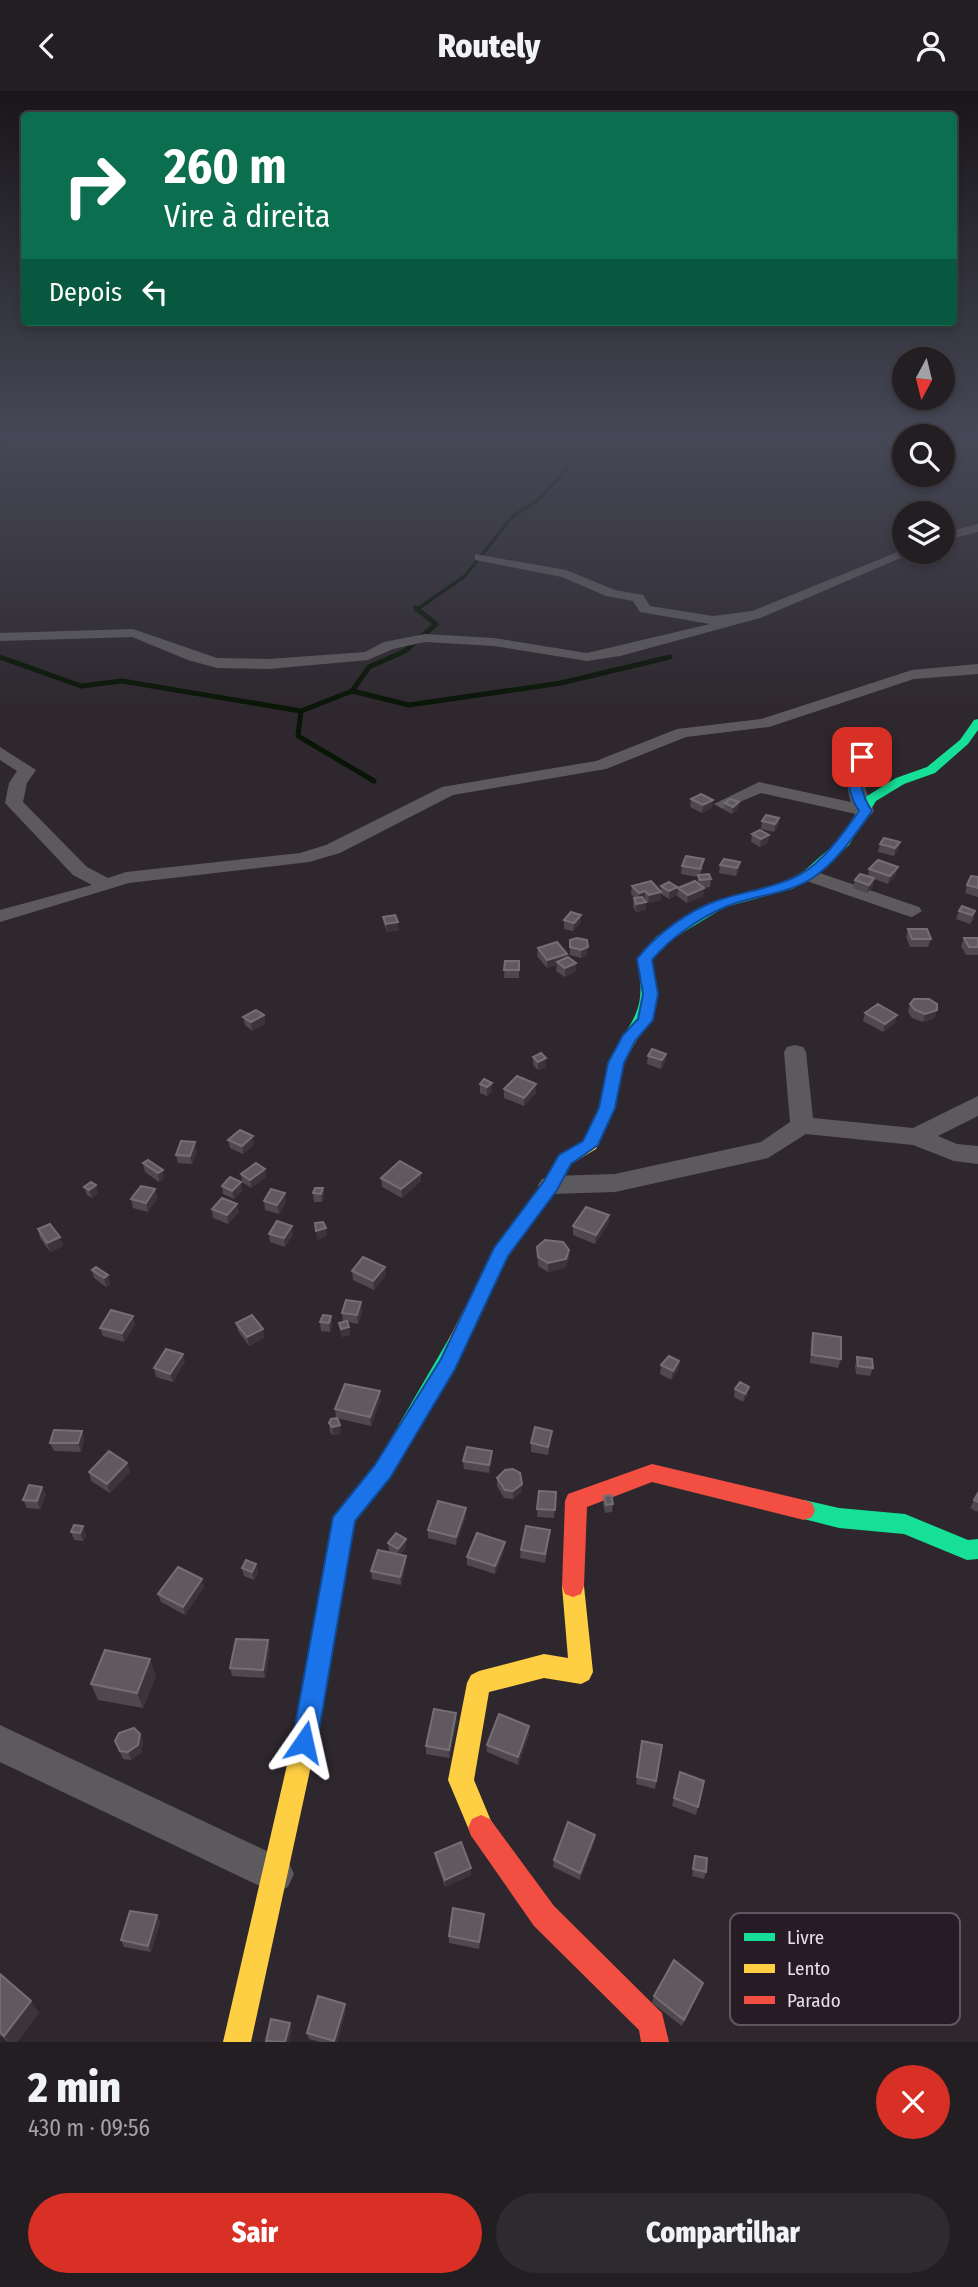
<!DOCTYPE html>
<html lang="pt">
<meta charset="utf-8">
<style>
body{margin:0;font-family:"Fira Sans Condensed",sans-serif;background:#2e2b2f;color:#f1f3f6;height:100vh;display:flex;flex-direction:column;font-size:26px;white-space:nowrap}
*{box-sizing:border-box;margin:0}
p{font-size:23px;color:#a2a2a5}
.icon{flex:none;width:38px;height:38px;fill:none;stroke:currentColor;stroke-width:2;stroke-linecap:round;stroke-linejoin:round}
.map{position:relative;height:1951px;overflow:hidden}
.side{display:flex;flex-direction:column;background:#221e22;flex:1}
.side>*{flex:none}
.banner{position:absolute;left:21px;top:21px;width:936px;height:214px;border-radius:7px;box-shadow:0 4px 10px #0003,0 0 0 2px #3f3c40;background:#0b6e4f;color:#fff;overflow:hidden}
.needle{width:46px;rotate:187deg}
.fabs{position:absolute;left:892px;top:256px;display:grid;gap:14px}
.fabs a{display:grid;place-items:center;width:63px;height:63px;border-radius:50%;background:#221e22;box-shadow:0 4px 10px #0003,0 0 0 2px #3f3c40;font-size:35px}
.pin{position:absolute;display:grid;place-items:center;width:60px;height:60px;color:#fff;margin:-30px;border-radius:14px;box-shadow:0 4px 10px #0006}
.me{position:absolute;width:77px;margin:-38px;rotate:11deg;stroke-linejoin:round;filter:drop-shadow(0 0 5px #0008)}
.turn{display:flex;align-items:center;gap:24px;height:147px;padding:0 28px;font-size:32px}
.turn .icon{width:91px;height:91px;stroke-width:2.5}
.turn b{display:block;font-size:49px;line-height:60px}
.then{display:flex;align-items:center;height:66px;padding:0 28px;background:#0003;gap:14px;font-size:26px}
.round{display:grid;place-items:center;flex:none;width:74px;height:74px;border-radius:37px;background:#2e2b2f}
.head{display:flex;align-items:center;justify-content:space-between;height:119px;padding:0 28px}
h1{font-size:42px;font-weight:800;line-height:52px}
.cta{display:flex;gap:14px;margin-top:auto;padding:14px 28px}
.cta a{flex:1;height:80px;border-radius:42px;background:#d93025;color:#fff;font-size:28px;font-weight:800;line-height:80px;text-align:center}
.cta a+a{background:#2e2b2f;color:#f1f3f6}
header{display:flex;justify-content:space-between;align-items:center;height:91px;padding:0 28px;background:#221e22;font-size:32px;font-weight:800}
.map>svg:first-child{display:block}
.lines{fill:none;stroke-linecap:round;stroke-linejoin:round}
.stream-far1{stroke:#091606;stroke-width:3.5}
.stream{stroke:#091606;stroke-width:5}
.street{fill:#5d5a5d;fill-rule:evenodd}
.fast{fill:#16e098;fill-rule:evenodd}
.slow{fill:#ffcf43;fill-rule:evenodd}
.jam{fill:#f24e42;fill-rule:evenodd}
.wall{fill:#4f494e}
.shaded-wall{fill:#3b353b}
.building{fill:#60595f;stroke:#756e74;stroke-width:2}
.route{fill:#1a73e8;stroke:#114b97;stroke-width:2}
.key{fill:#271b26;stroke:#615660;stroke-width:2}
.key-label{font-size:19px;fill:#e7dfe6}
</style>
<header><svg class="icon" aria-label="back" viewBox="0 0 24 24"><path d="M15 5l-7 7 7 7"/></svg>Routely<svg class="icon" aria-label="person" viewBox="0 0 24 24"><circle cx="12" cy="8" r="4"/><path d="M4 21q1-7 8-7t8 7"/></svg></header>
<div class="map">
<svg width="978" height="1951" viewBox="0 0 978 1951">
<rect width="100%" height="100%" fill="#2e282e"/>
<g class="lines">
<path class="stream-far1" d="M0 354 27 343
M416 519 465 485 512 426 538 409 567 378"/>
<path class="stream" d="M0 566 81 595 122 590 301 620 298 645 374 690
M352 600 369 576 405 560 436 533 416 517
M301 620 352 600 409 614 561 592 670 566"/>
<path class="street" d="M978 433V441L943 450V442Z
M905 458 917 460 760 527 620 565 587 570 494 555 425 551 393 558 368 569 269 578 217 577 188 569 132 546 0 550V542L133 538 217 567 269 568 365 561 384 551 425 543 494 547 587 562 710 533 640 521 633 510 606 505 562 486 475 469V463L566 479 615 499 643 504 650 515 713 525 752 520Z
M978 573V583L914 588 769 636 686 646 606 678 453 704 340 762 309 771 129 792 0 831V819L92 794 73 784 5 712 9 692 17 680 0 669V656L36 679 27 692 23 711 87 776 108 787 126 781 300 762 326 754 442 696 596 670 677 638 761 628 912 579Z
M862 661 870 666 864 694 874 720 871 724 865 725 761 702 723 718 714 713 759 691 851 711C845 695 848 682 854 666Z
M808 778 919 816 922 820 912 826 905 824 801 788 798 784Z
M795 954 803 956 806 961 813 1027 913 1037 978 1005V1025L938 1045 957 1053 978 1055V1073L954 1070 913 1054 806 1043 768 1067 615 1101 551 1103 542 1100 538 1094 542 1088 551 1085 615 1083 761 1051 790 1031 784 961 787 956Z
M0 1634 288 1770 294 1783 288 1796 275 1802 262 1796 0 1671Z"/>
<path class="fast" d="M978 628V639L968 653 935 682 904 693 876 710 849 754 813 787 792 798 725 816 667 851 651 869C657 901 657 922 636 948H626L623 945C643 916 643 902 637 868L657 845 715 810 782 792 803 781 839 749 867 705 896 687 927 676 960 649 974 629Z
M458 1242 465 1244 468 1250 465 1256 390 1387 354 1430 314 1661 311 1670 302 1673 293 1670 290 1661 333 1426 376 1373 451 1244Z
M804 1409 839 1417 905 1423 968 1449 978 1448V1468L967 1469 904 1443 839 1437 796 1426 793 1419 796 1412Z"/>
<path class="slow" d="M631 940 639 945 624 972 615 1017 598 1054 596 1058 571 1073 557 1098 508 1166 465 1256 458 1258 451 1256 448 1250 495 1157 545 1090 559 1065 583 1050 599 1017 608 972 626 942Z
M573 1484 581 1487 584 1495 593 1581 589 1589 581 1593 544 1587 489 1601 474 1689 494 1737 490 1746 481 1750 472 1746 448 1689 467 1592 471 1584 479 1580 544 1563 568 1567 562 1495 565 1487Z
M302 1649 311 1652 314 1661 251 1951H223L290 1661 293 1652Z"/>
<path class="jam" d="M652 1373 804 1409 812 1412 815 1419 812 1426 804 1429 652 1391 587 1416 584 1495 581 1503 573 1506 565 1503 562 1495 565 1410 568 1403Z
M481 1724 490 1728 554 1815 662 1922 669 1951H641L639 1939 534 1835 472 1746 468 1737 472 1728Z"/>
</g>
<path class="wall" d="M883 650 882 658 875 664 864 661 865 654Z
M691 708 712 717 702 722 690 716Z
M725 712 738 719 732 723 724 719Z
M779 727 778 735 774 741 761 738 762 730Z
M752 743 768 752 760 756 751 751Z
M900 751 898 759 894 765 878 761 880 753Z
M740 771 739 779 736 785 719 782 720 774Z
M682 775 703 776 700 783 711 788 710 796 704 797 703 805 687 812 677 805 678 797 697 792 698 786 681 783Z
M898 776 896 783 888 793 874 788 873 795 867 802 853 797 855 789 868 785 869 778Z
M978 786V806L965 802 967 794Z
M632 795 661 800V795L677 804 669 808 661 803V809L648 812 644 809 646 811V819L636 821 633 815 634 807H635L631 803Z
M959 820H975L973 828 970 833 956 828Z
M581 824 580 832 573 840 564 838V829Z
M383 826 399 839 387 841 384 834Z
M908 838 931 848 928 856H910L906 846Z
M964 847H978V864H966L961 855Z
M570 849 587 864 581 867 570 864Z
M538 857 567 863V866L576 872V880L565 886 556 880 557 874 547 877 537 865Z
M505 870H519V887H504Z
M910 913 935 927 923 931 912 927 908 921Z
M865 922 895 932 883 941 863 930Z
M264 924 265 933 252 940 245 934 243 926Z
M666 963 665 971 661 978 647 973 648 965Z
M533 966 546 967V976L538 979 533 974Z
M492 992V1000L487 1005 480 1002V993Z
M536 993V1002L524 1015 504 1007V998Z
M228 1049 254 1053 243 1063 230 1057Z
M197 1060 192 1073 178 1072 176 1064Z
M143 1072 164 1088 159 1091 145 1081Z
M421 1082V1090L402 1107 382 1096 381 1087Z
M241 1083 266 1086 251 1097 242 1091Z
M222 1095 242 1100 234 1108 223 1103Z
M84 1096 98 1102 92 1107 87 1104Z
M323 1097 324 1106 322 1111H314L313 1102Z
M155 1098 157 1107 148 1121 133 1117 131 1108Z
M264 1110 286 1111 279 1123 265 1119Z
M212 1118 239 1121 228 1133 213 1127Z
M609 1124 608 1133 595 1153 573 1144V1135Z
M38 1138 60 1146 63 1155 50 1161 40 1147Z
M269 1143H293L285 1156 270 1151Z
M537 1156 569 1159V1168L565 1177 548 1181 538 1175Z
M92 1179 110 1193 106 1196 94 1187Z
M352 1180 386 1184 374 1199 353 1189Z
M362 1220 358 1233 348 1231 350 1244 342 1246 339 1232 343 1231 342 1222Z
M331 1225 332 1233 330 1241 321 1240 320 1231Z
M236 1232 263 1238 264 1247 249 1255 238 1240Z
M135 1233 124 1251 103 1245 100 1237Z
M813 1242 841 1268 838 1277 810 1272 811 1250Z
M857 1266 873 1277 870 1285 856 1283 855 1275Z
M679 1270 678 1279 671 1289 660 1283 661 1274Z
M185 1271 173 1291 156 1286 154 1277Z
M735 1298 748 1304 743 1311 734 1306Z
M380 1309 371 1335 336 1327 335 1318Z
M329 1332 341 1343 333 1344 330 1341Z
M82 1340 84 1348 81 1361 54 1360 50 1352Z
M551 1348 548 1364 531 1361V1352Z
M492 1369 489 1382 464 1378 463 1370Z
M127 1372 130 1381 110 1402 91 1390 89 1381Z
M497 1387 522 1401 513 1408 504 1407 497 1395Z
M42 1396 46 1404 40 1418 27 1417 23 1409Z
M539 1400 556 1401 554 1427 537 1426Z
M978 1402V1419L977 1421 970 1417Z
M604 1405 613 1413 612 1421 605 1422 603 1413Z
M466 1417V1425L456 1454 428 1447V1439Z
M71 1441 86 1444 83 1450 74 1449Z
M549 1448 545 1472 520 1467 521 1459Z
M388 1452 406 1456 400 1464 406 1465V1473L401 1494 372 1488 371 1480 392 1462 389 1460Z
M504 1459 495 1483 467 1474V1466Z
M242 1477 258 1481 254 1489 244 1485Z
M204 1496 185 1524 161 1511 158 1503Z
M270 1557 265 1587 232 1585 230 1577Z
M156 1584 143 1617 98 1609 91 1593Z
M457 1630 449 1667 426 1663V1655Z
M140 1643 143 1650 141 1662 131 1669 123 1668 115 1650Z
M529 1643 518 1674 487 1661V1654Z
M642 1650 662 1654 655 1698 636 1693Z
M680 1681 704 1690 696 1724 672 1715Z
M595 1744 594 1751 580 1789 553 1776 554 1769Z
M435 1762 471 1777V1784L445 1796 436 1769Z
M695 1765 706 1781 704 1788 692 1785Z
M484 1823V1830L479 1858 449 1852V1845Z
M157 1824 160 1831 151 1861 124 1856 121 1849Z
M739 1838 775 1879 772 1885 740 1883 737 1844Z
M0 1883 39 1922 17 1951H8L0 1944Z
M701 1898 682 1935 652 1912 654 1905Z
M346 1919 337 1951H320L309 1948 307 1942Z"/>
<path class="shaded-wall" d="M883 650 882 658 875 664 877 657Z
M713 709 712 717 702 722 703 714Z
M739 711 738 719 732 723 733 716Z
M779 727 778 735 774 741 775 733Z
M769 744 768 752 760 756 761 748Z
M900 751 898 759 894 765 895 757Z
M740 771 739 779 736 785 737 777Z
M898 776 896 783 888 793 890 785Z
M874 787 873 795 867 802 869 794Z
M677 796V804L669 808V800Z
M704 797 703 805 687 812 688 804Z
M645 800V808L638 810 639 802Z
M661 801V809L648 812 649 804Z
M646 811V819L636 821V813Z
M581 824 580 832 573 840 574 832Z
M398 831 399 839 387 841 386 833Z
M588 856 587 864 581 867V859Z
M567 863V871H557V874L547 877V869Z
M576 872V880L565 886V877Z
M937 919 935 927 923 931 925 923Z
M264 924 265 933 252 940 251 931Z
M897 924 895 932 883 941 885 933Z
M666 963 665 971 661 978 662 969Z
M546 967V976L538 979V971Z
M492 992V1000L487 1005V996Z
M536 993V1002L524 1015V1007Z
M253 1045 254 1053 243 1063 242 1055Z
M195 1051 197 1060 192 1073 190 1065Z
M265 1078 266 1086 251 1097 250 1089Z
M163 1079 164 1088 159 1091 158 1082Z
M421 1082V1090L402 1107 401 1098Z
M241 1091 242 1100 234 1108 232 1100Z
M96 1094 98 1102 92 1107 89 1099Z
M323 1097 324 1106 322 1111 321 1103Z
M155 1098 157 1107 148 1121 146 1112Z
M285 1102 286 1111 279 1123 277 1114Z
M237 1113 239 1121 228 1133 227 1124Z
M609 1124 608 1133 595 1153 596 1144Z
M292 1135 293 1143 285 1156 284 1147Z
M326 1137 327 1145 317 1149 316 1140Z
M60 1146 63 1155 50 1161 47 1152Z
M569 1159V1168L565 1177 548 1181V1172Z
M385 1176 386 1184 374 1199 373 1190Z
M108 1184 110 1193 106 1196 104 1187Z
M361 1211 362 1220 358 1233 357 1224Z
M133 1225 135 1233 124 1251 122 1242Z
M331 1225 332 1233 330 1241 329 1232Z
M349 1236 350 1244 342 1246 341 1238Z
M263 1238 264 1247 249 1255 247 1246Z
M183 1263 185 1271 173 1291 170 1283Z
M679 1270 678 1279 671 1289 673 1280Z
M749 1296 748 1304 743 1311 745 1303Z
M380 1300V1309L371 1335 370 1326Z
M340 1334 341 1343 333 1344 332 1336Z
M82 1340 84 1348 81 1361 78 1352Z
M492 1360V1369L489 1382V1374Z
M127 1372 130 1381 110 1402 107 1393Z
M522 1393V1401L513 1408V1400Z
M42 1396 46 1404 40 1418 37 1410Z
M466 1417V1425L456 1454V1446Z
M83 1435 86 1444 83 1450 80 1442Z
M406 1448V1456L398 1466V1458Z
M505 1451 504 1459 495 1483V1475Z
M406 1465V1473L401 1494 400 1486Z
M256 1473 258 1481 254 1489 252 1481Z
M202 1488 204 1496 185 1524 183 1516Z
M268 1549 270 1557 265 1587 263 1579Z
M150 1568 156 1584 143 1617 137 1602Z
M456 1622 457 1630 449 1667V1659Z
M529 1635V1643L518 1674V1666Z
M140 1643 143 1650 141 1662 131 1669 128 1661Z
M595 1744 594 1751 580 1789V1782Z
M471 1777V1784L445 1796V1789Z
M484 1823V1830L479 1858V1851Z
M157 1824 160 1831 151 1861 148 1855Z
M703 1892 701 1898 682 1935 684 1929Z
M31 1910 39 1922 17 1951H9L4 1945Z
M345 1913 346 1919 337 1951H334Z
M290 1932 292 1938 289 1951H285Z"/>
<path class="building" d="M872 647 883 650 877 657 865 654Z
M701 703 713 709 703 714 691 708Z
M730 708 739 711 733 716 725 712Z
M766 724 779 727 775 733 762 730Z
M760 739 769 744 761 748 752 743Z
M884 747 900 751 895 757 880 753Z
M686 765 704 768 700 778 682 775Z
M724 768 740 771 737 777 720 774Z
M878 769 898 776 890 785 869 778Z
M709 783 711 788 700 789 698 784Z
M860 783 874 787 869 794 855 789Z
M971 785 978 786V797L967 794Z
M651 790 661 801 649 804 645 800 639 802 632 795Z
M695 790 704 797 688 804 678 797Z
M669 791 677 796 669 800 661 795Z
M642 806 646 811 636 813 634 807Z
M962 815 975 820 972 824 959 820Z
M571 821 581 824 574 832 564 829Z
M395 824 398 831 386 833 383 826Z
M908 838H927L931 848H912Z
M577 847 587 849 588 856 581 859 570 856V849Z
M964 847H978V856H969Z
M557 851 567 863 547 869 538 857Z
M568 866 576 872 565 877 557 871Z
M505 870H519V879H504Z
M914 908H929L937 913V919L925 923 915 919 910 913Z
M878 913 897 924 885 933 865 922Z
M256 919 264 924 251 931 243 926Z
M652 958 666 963 662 969 648 965Z
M541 962 546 967 538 971 533 966Z
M517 985 536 993 524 1007 504 998Z
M484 988 492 992 487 996 480 993Z
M240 1039 253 1045 242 1055 228 1049Z
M181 1050 195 1051 190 1065 176 1064Z
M148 1069 163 1079 158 1082 143 1072Z
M400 1070 421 1082 401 1098 381 1087Z
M256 1072 265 1078 250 1089 241 1083Z
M230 1086 241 1091 232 1100 222 1095Z
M91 1091 96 1094 89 1099 84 1096Z
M141 1095 155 1098 146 1112 131 1108Z
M315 1097H323L321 1103 313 1102Z
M271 1098 285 1102 277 1114 264 1110Z
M222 1107 237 1113 227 1124 212 1118Z
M586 1116 609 1124 596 1144 573 1135Z
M277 1130 292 1135 284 1147 269 1143Z
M323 1131 326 1137 316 1140 315 1132Z
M50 1133 60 1146 47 1152 38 1138Z
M545 1149 563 1151 569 1159 566 1168 548 1172 538 1166 537 1156Z
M363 1166 385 1176 373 1190 352 1180Z
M96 1176 108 1184 104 1187 92 1179Z
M346 1209 361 1211 357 1224 342 1222Z
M111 1219 133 1225 122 1242 100 1237Z
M252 1224 263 1238 247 1246 236 1232Z
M323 1224 331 1225 329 1232 320 1231Z
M347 1230 349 1236 341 1238 339 1232Z
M813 1242 841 1246V1268L812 1264Z
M166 1258 183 1263 170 1283 154 1277Z
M669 1265 679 1270 673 1280 661 1274Z
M857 1266 872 1268 873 1277 858 1275Z
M740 1291 749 1296 745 1303 735 1298Z
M345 1293 380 1300 370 1326 335 1318Z
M337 1327 340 1334 332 1336 329 1332 331 1328Z
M535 1336 552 1340 548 1356 531 1352Z
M54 1339 82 1340 78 1352H50Z
M467 1356 492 1360 489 1374 463 1370Z
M109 1360 127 1372 107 1393 89 1381Z
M513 1378 520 1382 522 1393 513 1400 505 1399 497 1387 505 1379Z
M29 1394 42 1396 37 1410 23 1409Z
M539 1400 556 1401 555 1419 537 1418Z
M978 1402V1411L974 1409Z
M611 1404 613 1413 606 1414 604 1405Z
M438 1410 466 1417 456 1446 428 1439Z
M74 1434 83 1435 80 1442 71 1441Z
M526 1435 550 1439 545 1463 521 1459Z
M396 1442 406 1448 398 1458 388 1452Z
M477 1442 505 1451 495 1475 467 1466Z
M378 1459 406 1465 400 1486 371 1480Z
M246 1469 256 1473 252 1481 242 1477Z
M178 1476 202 1488 183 1516 158 1503Z
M236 1548 268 1549 263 1579 230 1577Z
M105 1559 150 1568 137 1602 91 1593Z
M434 1618 456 1622 449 1659 426 1655Z
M499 1623 529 1635 518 1666 487 1654Z
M134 1637 140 1643 138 1654 128 1661 120 1660 115 1650 119 1642Z
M642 1650 662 1654 656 1690 637 1686Z
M680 1681 704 1690 698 1716 674 1707Z
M568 1731 595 1744 580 1782 554 1769Z
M461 1751 471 1777 445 1789 435 1762Z
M695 1765 707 1767 706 1781 693 1778Z
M453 1817 484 1823 479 1851 449 1845Z
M130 1820 157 1824 148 1855 121 1849Z
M674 1869 703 1892 684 1929 654 1905Z
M0 1883 31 1910 4 1945 0 1941Z
M318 1905 345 1913 334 1950 307 1942Z
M271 1928 290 1932 285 1951 266 1950Z"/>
<linearGradient id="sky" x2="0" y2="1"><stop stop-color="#191619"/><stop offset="0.56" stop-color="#464857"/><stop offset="1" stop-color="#464857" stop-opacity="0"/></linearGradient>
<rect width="978" height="617" fill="url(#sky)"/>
<path class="route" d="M858 664 868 666C859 688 859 701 872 720 855 744 836 772 811 788 785 804 753 804 725 816 698 828 670 847 652 869L658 903 653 929 635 950 624 972 615 1017 598 1054 571 1073 557 1099 508 1165 455 1278 390 1387 355 1430 317 1651 313 1660 304 1664 295 1660 292 1651 333 1426 375 1374 441 1268 494 1157 544 1090 559 1064 583 1050 599 1017 608 972 623 944 638 928 643 903 637 868C656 843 689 819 719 809 746 800 775 797 801 783 825 769 843 742 859 720 846 700 846 685 858 664Z"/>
<rect x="730" y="1822" width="230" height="112" rx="10" class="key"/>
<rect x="744" y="1842" width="31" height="8" fill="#16e098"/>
<rect x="744" y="1873" width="31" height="9" fill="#ffcf43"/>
<rect x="744" y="1905" width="31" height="8" fill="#f24e42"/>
<g class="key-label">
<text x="787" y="1853">Livre</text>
<text x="787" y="1884">Lento</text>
<text x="787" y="1916">Parado</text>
</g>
</svg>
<div class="fabs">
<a><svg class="needle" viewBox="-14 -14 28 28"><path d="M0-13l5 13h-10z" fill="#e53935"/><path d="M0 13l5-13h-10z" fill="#a2a2a5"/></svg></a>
<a><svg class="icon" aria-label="search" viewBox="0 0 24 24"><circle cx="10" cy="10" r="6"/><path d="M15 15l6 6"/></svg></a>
<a><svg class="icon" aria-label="layers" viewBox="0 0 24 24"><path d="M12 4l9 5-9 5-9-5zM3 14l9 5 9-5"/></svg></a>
</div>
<div class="pin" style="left:862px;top:666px;background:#d93025"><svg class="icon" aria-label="arrive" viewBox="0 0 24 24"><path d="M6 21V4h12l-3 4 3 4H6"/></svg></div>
<svg class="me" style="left:304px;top:1651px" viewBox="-20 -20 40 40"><path d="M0-17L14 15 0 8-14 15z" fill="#1a73e8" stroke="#fff" stroke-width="4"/></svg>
<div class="banner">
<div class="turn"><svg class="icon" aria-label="right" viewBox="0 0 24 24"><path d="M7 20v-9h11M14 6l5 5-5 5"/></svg><div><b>260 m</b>Vire à direita</div></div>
<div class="then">Depois<svg class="icon" aria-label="left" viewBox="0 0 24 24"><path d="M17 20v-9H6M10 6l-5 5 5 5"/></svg></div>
</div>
</div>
<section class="side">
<div class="head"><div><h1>2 min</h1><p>430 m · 09:56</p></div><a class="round" style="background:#d93025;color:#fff"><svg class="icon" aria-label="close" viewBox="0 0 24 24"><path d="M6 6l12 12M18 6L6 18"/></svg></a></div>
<div class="cta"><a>Sair</a><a>Compartilhar</a></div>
</section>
